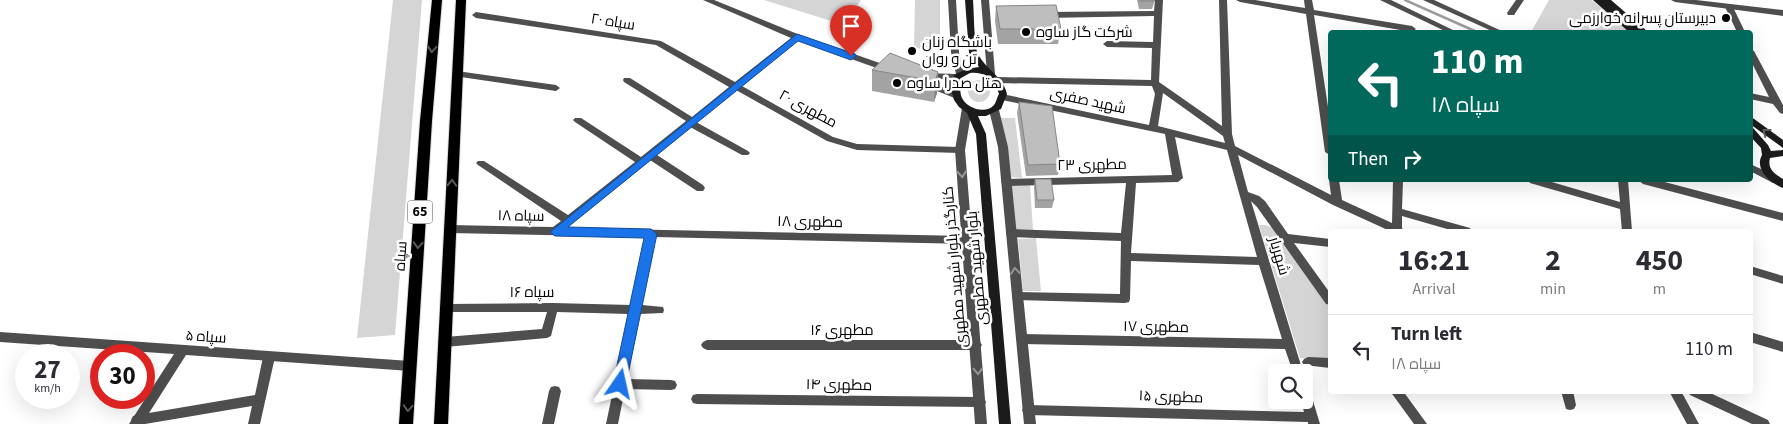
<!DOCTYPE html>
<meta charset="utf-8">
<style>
body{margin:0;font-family:"Source Sans 3",Cairo,sans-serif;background:#f2f2f3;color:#2b2b33;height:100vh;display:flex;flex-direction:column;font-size:19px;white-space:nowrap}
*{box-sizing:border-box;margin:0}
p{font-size:16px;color:#7c7c81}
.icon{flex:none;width:28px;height:28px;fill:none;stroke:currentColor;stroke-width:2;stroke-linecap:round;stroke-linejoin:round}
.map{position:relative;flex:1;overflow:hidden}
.drawer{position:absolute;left:1328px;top:229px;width:425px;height:165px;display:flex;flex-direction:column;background:#fff;border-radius:5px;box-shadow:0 5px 20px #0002}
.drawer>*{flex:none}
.hud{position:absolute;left:1328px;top:30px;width:425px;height:152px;border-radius:5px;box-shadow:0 5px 20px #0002;background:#00695c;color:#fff;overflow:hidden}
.fabs{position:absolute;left:1268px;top:364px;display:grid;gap:10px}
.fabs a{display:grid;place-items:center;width:45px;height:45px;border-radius:5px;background:#fff;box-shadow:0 5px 20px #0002;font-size:25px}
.speed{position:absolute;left:15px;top:344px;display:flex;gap:10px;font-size:25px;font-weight:700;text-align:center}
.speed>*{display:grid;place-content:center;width:65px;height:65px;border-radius:50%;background:#fff;box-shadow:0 5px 20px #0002;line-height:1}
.speed small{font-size:12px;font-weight:400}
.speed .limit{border:8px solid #d22;background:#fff;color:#111}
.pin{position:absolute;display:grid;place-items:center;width:42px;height:42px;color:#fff;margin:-51px -21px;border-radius:50% 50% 50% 0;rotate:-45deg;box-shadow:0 0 5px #0007}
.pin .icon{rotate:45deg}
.me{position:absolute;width:55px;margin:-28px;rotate:11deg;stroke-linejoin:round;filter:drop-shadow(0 0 4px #0008)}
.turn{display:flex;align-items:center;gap:18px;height:105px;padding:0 20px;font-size:22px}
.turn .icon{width:65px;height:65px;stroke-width:2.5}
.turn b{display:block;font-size:35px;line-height:42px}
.then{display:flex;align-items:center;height:48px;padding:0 20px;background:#0003;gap:10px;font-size:19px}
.eta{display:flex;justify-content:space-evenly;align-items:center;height:85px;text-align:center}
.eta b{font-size:30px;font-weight:700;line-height:35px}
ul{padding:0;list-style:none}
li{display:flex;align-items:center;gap:15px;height:70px;padding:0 20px;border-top:1px solid #e1e1e2}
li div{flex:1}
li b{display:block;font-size:19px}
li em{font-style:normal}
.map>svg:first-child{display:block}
.green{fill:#d5d5d5}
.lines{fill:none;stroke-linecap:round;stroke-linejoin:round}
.stream{stroke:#9c9c9c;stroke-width:2.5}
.primary-casing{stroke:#dbdbdb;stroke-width:2}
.minor{fill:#4e4e4e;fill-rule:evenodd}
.tertiary{fill:#4e4e4e;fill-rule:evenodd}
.secondary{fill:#1b1b1b;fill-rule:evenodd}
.primary{fill:#000;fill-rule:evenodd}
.wall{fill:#a3a3a3}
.shaded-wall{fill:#858585}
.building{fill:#bebebe;stroke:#858585}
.oneway{stroke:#595959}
.oneway2{stroke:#5f5f5f}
.oneway3{stroke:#959595}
.route{fill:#1a73e8;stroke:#114b97}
.poi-dot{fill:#000;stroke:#fff;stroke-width:2}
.labels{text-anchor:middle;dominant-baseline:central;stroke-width:5;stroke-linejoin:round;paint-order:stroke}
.shield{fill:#fff;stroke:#4c4c4c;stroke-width:1}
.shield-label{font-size:14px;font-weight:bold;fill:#000}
.poi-label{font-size:15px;fill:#000;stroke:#fff;text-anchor:start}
.street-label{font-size:15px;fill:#000;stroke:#fff}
</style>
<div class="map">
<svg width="1783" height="424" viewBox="0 0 1783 424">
<rect width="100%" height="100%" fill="#fff"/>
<path class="green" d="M393 0H422L395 335 357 338Z
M764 0H861L844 25Z
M915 0H940V50L914 48Z
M1549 0H1592L1630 32H1531Z
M968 91a11 11 0 1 1 22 0a11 11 0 1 1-22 0Z
M1000 118H1015L1022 178 1010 177Z
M1011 185H1030L1033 230H1015Z
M1259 225H1265L1271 227 1330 308V359L1300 358Z
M1036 238 1041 291H1023L1018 239Z"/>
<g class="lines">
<path class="stream" d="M1405 0 1477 32"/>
<defs>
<path id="primary" d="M432 0H442L432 121 413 424H399L420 121Z
M456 0H466L448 424H434Z"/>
</defs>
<use href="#primary" class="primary-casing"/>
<path class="minor" d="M703 0H714L800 35 891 67 892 69 891 71H885L798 40 742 86 833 137 857 144 960 147 965 150 960 153 857 150 827 141 736 90 696 122 748 151 750 153 748 155H742L690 127 657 155 703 185 705 188 703 191H697L650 160 566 228 968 236 972 237 973 240 972 243 968 244 655 237 642 305 663 307 664 310 663 313 640 314 627 379 671 380 675 381 677 385 675 389 671 390 625 389 618 424H606L629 314 557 312 551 336 547 338 445 347 441 345 439 342 441 339 445 337 542 329 547 312H446L442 311 441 308 442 305 446 304 553 303 631 305 645 237 450 233 446 232 445 229 446 226 450 225 553 227 561 221 478 165 476 163 478 161H484L568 215 635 162 575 122 573 120 575 118H581L641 157 686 121 624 82 623 80 624 78H630L692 117 729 87 656 45 476 18 472 15 476 12 661 41 735 82 791 38Z
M1155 0H1163L1159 82 1222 126 1219 0H1227L1232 134 1235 146 1331 195 1329 180 1330 178V180H1339L1342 200 1392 223 1393 180H1403L1402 209 1470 228 1471 231H1454L1402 216V228L1404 231H1390L1333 205 1238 155 1248 192 1259 196 1265 201 1288 234 1330 239V247L1294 243 1330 293V305L1326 304 1257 207 1251 201 1303 372H1293L1285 349 1022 344 1018 342 1016 339 1018 336 1022 334 1282 339 1259 265 1131 261 1130 299 1129 302 1125 303 1017 300 1013 299 1012 296 1013 293 1017 292 1120 294 1121 241 1011 237 1007 236 1006 233 1007 230 1011 229 1121 233 1126 183 1006 186 1001 182 1003 179 1172 175 1165 134 1002 100 998 97 1002 94 1149 125 1155 94 1152 86 997 83 993 80 997 77 1151 80 1152 48 1107 47 1103 44 1107 41 1153 42 1154 16 1045 18 1041 15 1045 12 1154 11ZM1163 93 1223 136 1225 143 1158 126ZM1175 137 1227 150 1257 257 1131 253 1136 183 1178 182 1183 178Z
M1236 0H1255L1305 8 1304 0H1312L1314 10 1412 26 1416 29 1412 32 1314 15 1330 120V155L1325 152 1306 14 1240 2Z
M1423 0H1434L1504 32H1494Z
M1516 0H1524L1514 15H1508L1507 13Z
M1729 4 1733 7 1745 32H1737L1725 7Z
M1750 48 1754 51 1783 105V114L1780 113 1773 104 1750 99V93L1769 97 1750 59Z
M457 71 556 85 560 88 556 91 454 76 453 74Z
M924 73 957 74 961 77 957 80 921 78 920 76 921 74Z
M925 80 960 94 961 96 957 99 922 85 921 83 922 81Z
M1528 180H1545L1620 202 1618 180H1628L1632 231H1622L1620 209 1530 183Z
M1638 180H1657L1783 213V221L1643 184Z
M1750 266 1783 276V284L1750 274Z
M1750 332 1783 342V352L1750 342Z
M707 340H976L980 342 982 345 980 348 976 350H707L703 348 701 345 703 342Z
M269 352 273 354 275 357 260 424H248L252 406 145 424H133L131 420 133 416 137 415 255 395 263 357 265 354Z
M1308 357 1330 358V368L1304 365 1302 362 1304 359Z
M555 386 559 387 561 391 554 424H542L549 391 551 387Z
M1304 386 1308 387 1310 391 1320 424H1308V422L1028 415 1024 414 1022 410 1024 406 1028 405 1304 412 1301 400H1304Z
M1390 391H1403L1427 424H1414Z
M1561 391H1573L1576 405 1574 409 1570 410 1566 409Z
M1669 391H1681L1699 424H1687Z
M1688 391H1706L1768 420 1770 424H1752L1690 395Z
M697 394 980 397 984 398 986 402 984 406 980 407 697 404 693 403 691 399 693 395Z"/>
<path class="tertiary" d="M948 0H956L959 52 964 74 960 77 956 74 951 52Z
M981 0H989L995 74 991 77 987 74Z
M1380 0H1391L1457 32H1447Z
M1671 0H1696L1783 10V16L1675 2Z
M967 105 972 108 965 150 987 424H975L955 150 962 108Z
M994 107 999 110 1008 147 1036 424H1024L998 147 989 110Z
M1750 164 1779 177 1781 180 1779 183H1773L1750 171Z
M0 332 410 361 414 363 416 366 414 369 410 371 186 355 142 424H129L174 354 0 342Z"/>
<path class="secondary" d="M965 0H973C974 11 974 46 978 54 986 70 1003 76 1007 94L1001 109 986 116H978L986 134 1011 424H999L976 134 967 113 959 107 954 100 951 89 954 75 966 69 979 67 969 53ZM970 73C985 71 995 80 999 94 997 97 996 103 994 105 985 115 967 108 962 98 959 92 961 85 961 78Z
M1593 0H1611L1648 32H1639L1637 31 1638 32H1629Z
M1750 116 1783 140V148L1750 124Z
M1750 127 1753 128 1768 145 1771 151 1783 150V156L1770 158C1767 169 1775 174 1783 179V188C1770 183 1754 169 1762 155L1761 148 1750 136Z"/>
<use href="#primary" class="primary"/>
</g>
<path class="wall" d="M1137 0H1155L1152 9H1139Z
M996 6 1061 29 1058 44H998L995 21Z
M872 70 938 72 937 93 934 102 872 91Z
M1019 102 1060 164 1058 175 1026 176 1017 113Z
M1035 179 1054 200 1052 208H1035L1034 187Z"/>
<path class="shaded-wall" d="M938 72 937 93 934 102 935 81Z"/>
<path class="building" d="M1140 0H1155L1154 1H1140Z
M1056 5 1061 29H1000L996 6Z
M890 53 938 72 935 81 872 70Z
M1019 102 1052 106 1060 164 1028 165Z
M1035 179H1051L1054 200H1037Z"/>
<defs><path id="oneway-chevron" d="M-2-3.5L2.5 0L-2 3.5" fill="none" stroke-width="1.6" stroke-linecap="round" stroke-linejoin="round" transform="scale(1.25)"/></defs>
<g class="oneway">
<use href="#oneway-chevron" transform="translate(432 49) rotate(95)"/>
<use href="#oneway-chevron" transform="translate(452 183) rotate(-87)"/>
<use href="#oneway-chevron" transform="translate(418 245) rotate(94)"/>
<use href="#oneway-chevron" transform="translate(408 408) rotate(94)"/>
</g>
<use class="oneway2" href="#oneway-chevron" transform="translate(1766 132) rotate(-142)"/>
<g class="oneway3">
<use href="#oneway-chevron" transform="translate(962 174) rotate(85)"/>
<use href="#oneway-chevron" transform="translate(1015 271) rotate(-96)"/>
<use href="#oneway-chevron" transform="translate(978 371) rotate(87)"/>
</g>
<path class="route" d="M797 34 855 54 856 56 851 60 798 41 568 227 651 229 657 234 626 384 624 388 620 390 615 388 613 384 644 238 555 236 550 232Z"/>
<g class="poi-dot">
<circle cx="1726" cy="18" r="5"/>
<circle cx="1026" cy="32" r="5"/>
<circle cx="912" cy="51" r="5"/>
<circle cx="897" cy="83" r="5"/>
</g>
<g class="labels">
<rect class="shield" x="407.5" y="200.5" width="25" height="23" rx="4"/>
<g class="shield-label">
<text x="420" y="212">65</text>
</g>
<g class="poi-label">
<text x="1716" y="18" text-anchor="end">دبیرستان پسرانه خوارزمی</text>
<text x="1036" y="32">شرکت گاز ساوه</text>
<text x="922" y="42">باشگاه زنان<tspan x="922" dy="17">تن و روان</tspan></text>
<text x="907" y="83">هتل صدرا ساوه</text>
</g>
<g class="street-label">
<text transform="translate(613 22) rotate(9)">سپاه ۲۰</text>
<text transform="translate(1088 101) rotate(12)">شهید صفری</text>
<text transform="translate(808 109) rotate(28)">مطهری ۲۰</text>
<text transform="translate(1092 165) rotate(-1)">مطهری ۲۳</text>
<text transform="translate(521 216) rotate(1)">سپاه ۱۸</text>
<text transform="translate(810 222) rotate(1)">مطهری ۱۸</text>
<text transform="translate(401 256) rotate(-86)">سپاه</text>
<text transform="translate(1279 256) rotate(74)">شهریار</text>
<text transform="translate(955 267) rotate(-95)">کنارگذر بلوار شهید مطهری</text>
<text transform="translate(977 268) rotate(-95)">بلوار شهید مطهری</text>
<text x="532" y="292">سپاه ۱۶</text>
<text transform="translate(1156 327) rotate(1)">مطهری ۱۷</text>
<text x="842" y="330">مطهری ۱۶</text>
<text transform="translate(206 337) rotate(4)">سپاه ۵</text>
<text transform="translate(839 385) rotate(1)">مطهری ۱۴</text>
<text transform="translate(1171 397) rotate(2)">مطهری ۱۵</text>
</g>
</g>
</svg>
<div class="fabs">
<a><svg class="icon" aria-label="search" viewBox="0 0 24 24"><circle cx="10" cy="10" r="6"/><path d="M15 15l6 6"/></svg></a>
</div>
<div class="speed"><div>27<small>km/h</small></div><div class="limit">30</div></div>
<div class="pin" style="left:851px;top:56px;background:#d93025"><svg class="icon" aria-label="arrive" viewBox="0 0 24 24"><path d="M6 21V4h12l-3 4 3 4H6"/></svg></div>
<svg class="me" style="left:620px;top:384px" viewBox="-20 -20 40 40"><path d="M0-17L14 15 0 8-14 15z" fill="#1a73e8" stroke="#fff" stroke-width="4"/></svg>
<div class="hud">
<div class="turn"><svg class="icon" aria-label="left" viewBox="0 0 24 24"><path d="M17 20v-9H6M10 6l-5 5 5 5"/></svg><div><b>110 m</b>سپاه ۱۸</div></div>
<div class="then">Then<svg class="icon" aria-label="right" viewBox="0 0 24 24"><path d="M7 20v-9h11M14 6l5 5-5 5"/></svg></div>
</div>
<section class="drawer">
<div class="eta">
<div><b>16:21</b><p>Arrival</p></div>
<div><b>2</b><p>min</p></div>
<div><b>450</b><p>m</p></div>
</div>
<ul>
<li><svg class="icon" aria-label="left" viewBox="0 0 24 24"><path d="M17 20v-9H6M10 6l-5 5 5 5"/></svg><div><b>Turn left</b><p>سپاه ۱۸</p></div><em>110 m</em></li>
</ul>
</section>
</div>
